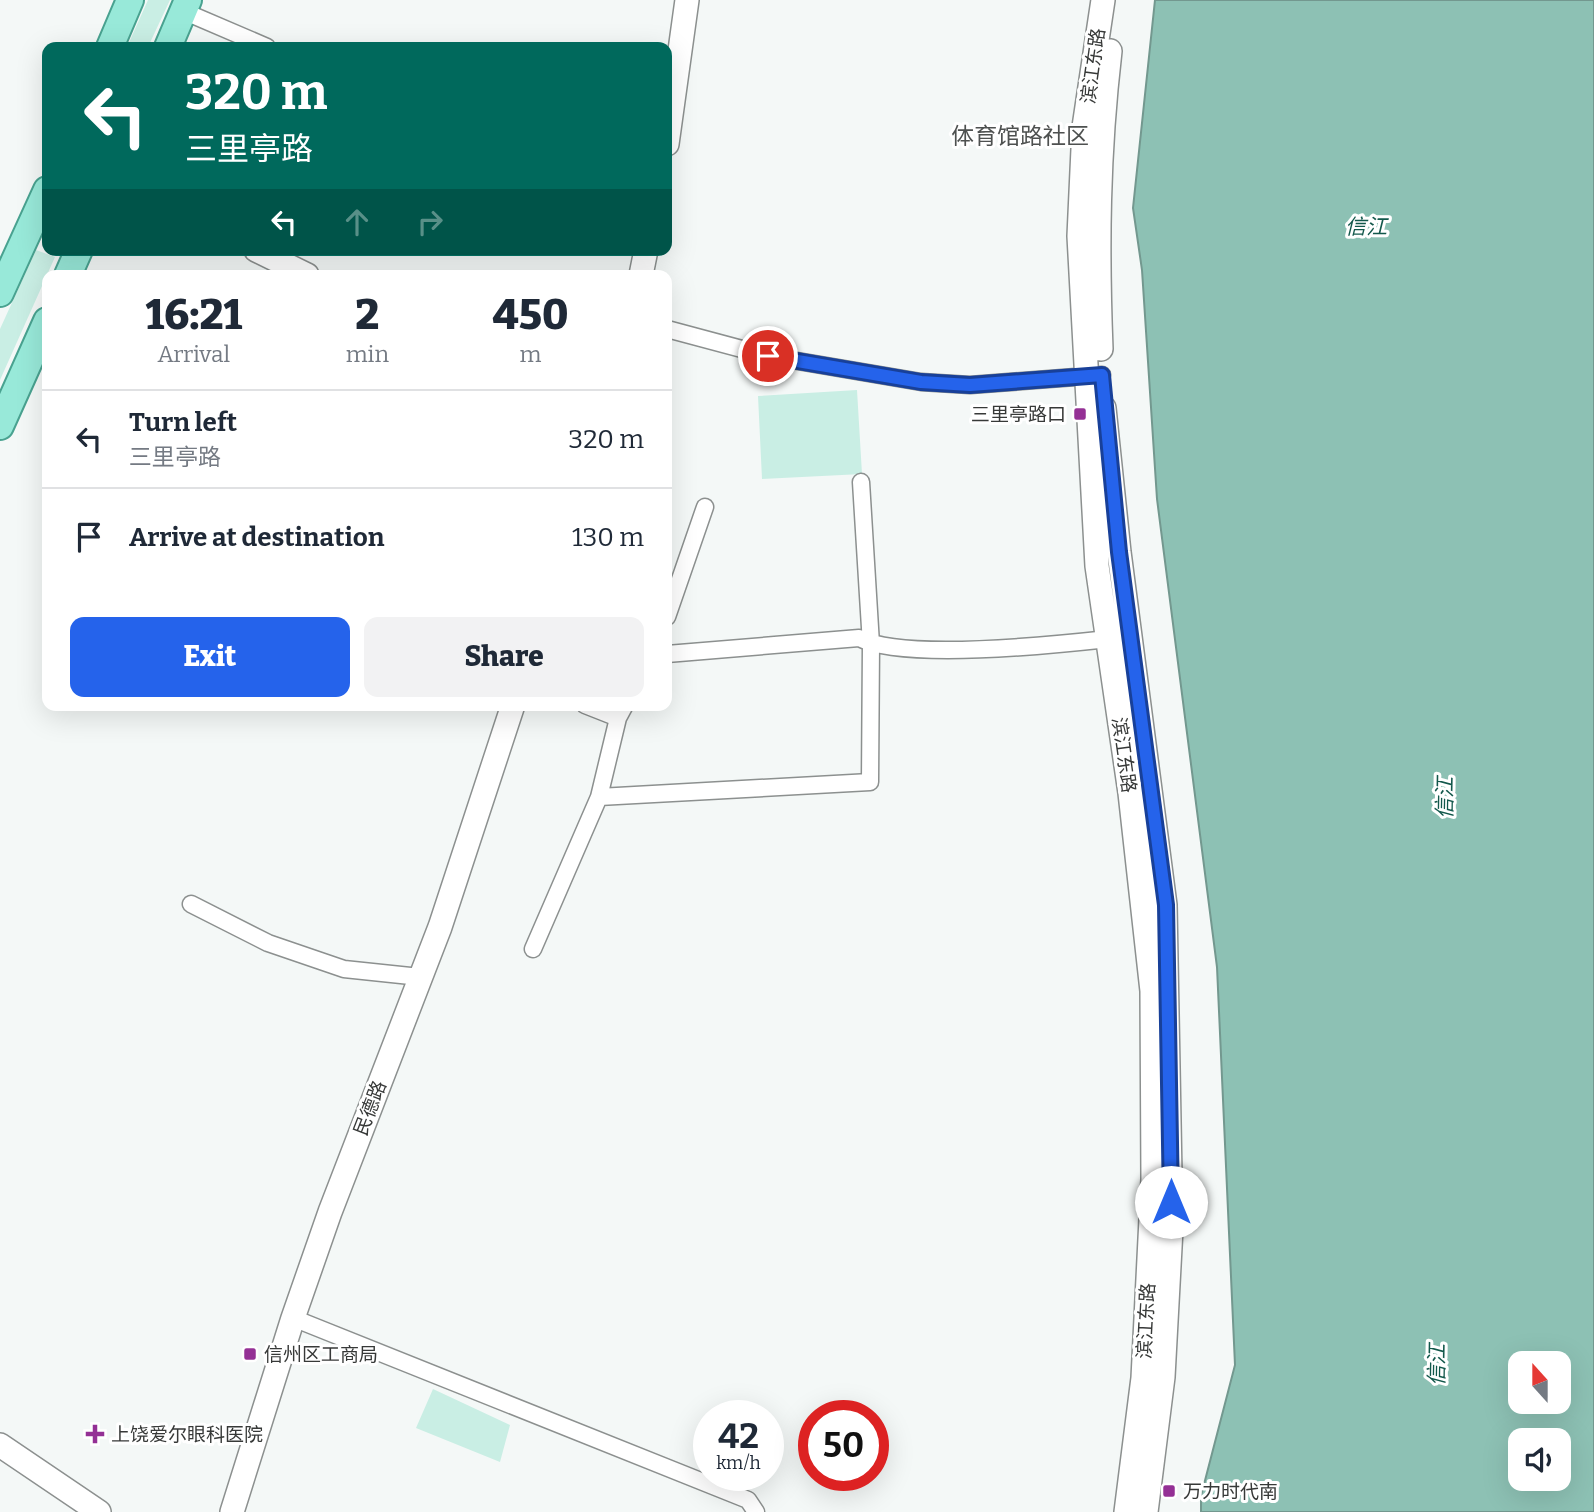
<!DOCTYPE html>
<meta charset="utf-8">
<style>
body{margin:0;font-family:Bitter,"Noto Sans SC",serif;background:#f2f2f3;color:#1f2937;height:100vh;display:flex;flex-direction:column;font-size:26px;white-space:nowrap}
*{box-sizing:border-box;margin:0}
p{font-size:23px;color:#747a83}
.icon{flex:none;width:38px;height:38px;fill:none;stroke:currentColor;stroke-width:2;stroke-linecap:round;stroke-linejoin:round}
.map{position:relative;flex:1;overflow:hidden}
.side{position:absolute;left:42px;top:270px;width:630px;height:441px;display:flex;flex-direction:column;background:#fff;border-radius:14px;box-shadow:0 7px 28px #0002}
.side>*{flex:none}
.banner{position:absolute;left:42px;top:42px;width:630px;height:214px;border-radius:14px;box-shadow:0 7px 28px #0002;background:#00695c;color:#fff;overflow:hidden}
.needle{width:46px;rotate:339deg}
.tools{position:absolute;left:1508px;top:1351px;display:grid;gap:14px}
.tools a{display:grid;place-items:center;width:63px;height:63px;border-radius:14px;background:#fff;box-shadow:0 7px 28px #0002;font-size:35px}
.speed{position:absolute;left:693px;top:1400px;display:flex;gap:14px;font-size:35px;font-weight:700;text-align:center}
.speed>*{display:grid;place-content:center;width:91px;height:91px;border-radius:50%;background:#fff;box-shadow:0 7px 28px #0002;line-height:1}
.speed small{font-size:18px;font-weight:400}
.speed .limit{border:10px solid #d22;background:#fff;color:#111}
.pin{position:absolute;display:grid;place-items:center;width:60px;height:60px;color:#fff;margin:-30px;border:4px solid #fff;border-radius:50%;box-shadow:0 2px 7px #0007}
.me{position:absolute;width:77px;margin:-38px;rotate:0deg;stroke-linejoin:round;filter:drop-shadow(0 0 5px #0008)}
.turn{display:flex;align-items:center;gap:24px;height:147px;padding:0 28px;font-size:32px}
.turn .icon{width:91px;height:91px;stroke-width:2.5}
.turn b{display:block;font-size:49px;line-height:60px}
.lanes{display:flex;align-items:center;height:66px;padding:0 28px;background:#0003;justify-content:center;gap:35px;direction:ltr}
.lanes .off{opacity:.35}
.eta{display:flex;justify-content:space-evenly;align-items:center;height:119px;text-align:center}
.eta b{font-size:42px;font-weight:800;line-height:49px}
.button{display:flex;gap:14px;margin-top:auto;padding:14px 28px}
.button a{flex:1;height:80px;border-radius:14px;background:#2563eb;color:#fff;font-size:28px;font-weight:800;line-height:80px;text-align:center}
.button a+a{background:#f2f2f3;color:#1f2937}
ul{padding:0;list-style:none}
li{display:flex;align-items:center;gap:21px;height:98px;padding:0 28px;border-top:2px solid #e0e1e3}
li div{flex:1}
li b{display:block;font-size:26px}
li em{font-style:normal}
.map>svg:first-child{display:block}
.green{fill:#c9eee4}
.water{fill:#8dc1b4;stroke:#73988f;stroke-width:2;fill-rule:evenodd}
.lines{fill:none;stroke-linecap:round;stroke-linejoin:round}
.street-casing{stroke:#8c908f;stroke-width:19}
.secondary-casing{stroke:#8c908f;stroke-width:26}
.primary-casing{stroke:#49a290;stroke-width:30}
.street{stroke:#fff;stroke-width:16}
.secondary{stroke:#fff;stroke-width:23}
.primary{stroke:#98e9d9;stroke-width:26}
.route-casing{stroke:#184099;stroke-width:18}
.route{stroke:#2563eb;stroke-width:12}
.poi-dot{fill:#943095;stroke:#fff;stroke-width:2.5}
.labels{text-anchor:middle;dominant-baseline:central;stroke-width:6;stroke-linejoin:round;paint-order:stroke}
.street-label{font-size:19px;fill:#373938;stroke:#fff}
.poi-label{font-size:19px;fill:#373938;stroke:#fff;text-anchor:start}
.water-label{font-size:21px;font-style:italic;fill:#12584b;stroke:#fff}
.quarter-label{font-size:23px;fill:#4e5150;stroke:#fff}
</style>
<div class="map">
<svg width="1594" height="1512" viewBox="0 0 1594 1512">
<rect width="100%" height="100%" fill="#f4f8f7"/>
<path class="green" d="M148 0H170L148 47H127Z
M36 250 55 257 0 380V329Z
M857 390 862 474 762 479 758 396Z
M433 1389 510 1425 500 1462 416 1428Z"/>
<path class="water" d="M1155 0H1594V1512H1201V1496L1235 1365 1217 967 1157 499 1142 270 1133 208ZM1521 1363H1559V1402H1521ZM1521 1440H1559V1479H1521Z"/>
<g class="lines">
<defs>
<path id="street" d="M183 11 267 47
M667 329 768 356 921 382 970 385 1102 375
M667 617 705 507
M667 654 859 638C904 661 1053 645 1108 639
M585 705 618 718 625 705
M618 718 599 797 870 782 871 644 861 482
M191 904 268 943 344 969 420 977
M533 949 599 797
M293 1318 748 1500 756 1512"/>
<path id="secondary" d="M1103 0 1084 127 1079 236 1097 566 1130 793 1152 991 1153 1179 1143 1378 1126 1512
M667 144 687 0
M256 250 307 275
M641 275 646 250
M1101 349C1097 246 1098 154 1110 51
M1104 408 1119 552 1165 905 1171 1229 1163 1377 1146 1512
M0 1445 99 1512
M232 1512 293 1318 330 1212 440 927 513 705"/>
<path id="primary" d="M110 47 130 0
M168 47 188 0
M68 275 79 250
M0 293 47 190
M0 426 47 321"/>
</defs>
<use href="#street" class="street-casing"/>
<use href="#secondary" class="secondary-casing"/>
<use href="#primary" class="primary-casing"/>
<use href="#street" class="street"/>
<use href="#secondary" class="secondary"/>
<use href="#primary" class="primary"/>
</g>
<g class="lines">
<defs>
<path id="route" d="M768 356 921 382 970 385 1102 375 1119 552 1166 905 1171 1202"/>
</defs>
<use href="#route" class="route-casing"/>
<use href="#route" class="route"/>
</g>
<g class="poi-dot">
<rect x="1073" y="407" width="14" height="14" rx="3.5"/>
<rect x="243" y="1347" width="14" height="14" rx="3.5"/>
<path d="M91.5 1423.5h7v7h7v7h-7v7h-7v-7h-7v-7h7z"/>
<rect x="1162" y="1484" width="14" height="14" rx="3.5"/>
</g>
<g class="labels">
<g class="street-label">
<text transform="translate(1093 66) rotate(-82)">滨江东路</text>
<text transform="translate(1124 755) rotate(82)">滨江东路</text>
<text transform="translate(370 1108) rotate(-69)">民德路</text>
<text transform="translate(1146 1321) rotate(-87)">滨江东路</text>
</g>
<g class="poi-label">
<text x="1066" y="414" text-anchor="end">三里亭路口</text>
<text x="264" y="1354">信州区工商局</text>
<text x="111" y="1434">上饶爱尔眼科医院</text>
<text x="1183" y="1491">万力时代南</text>
</g>
<g class="water-label">
<text x="1366" y="227">信江</text>
<text transform="translate(1445 798) rotate(-89)">信江</text>
<text transform="translate(1437 1365) rotate(-89)">信江</text>
</g>
<g class="quarter-label">
<text x="1020" y="136">体育馆路社区</text>
</g>
</g>
</svg>
<div class="tools">
<a><svg class="needle" viewBox="-14 -14 28 28"><path d="M0-13l5 13h-10z" fill="#e53935"/><path d="M0 13l5-13h-10z" fill="#747a83"/></svg></a>
<a><svg class="icon" aria-label="sound" viewBox="0 0 24 24"><path d="M4 9h4l5-4v14l-5-4H4zM17 9q2 3 0 6"/></svg></a>
</div>
<div class="speed"><div>42<small>km/h</small></div><div class="limit">50</div></div>
<div class="pin" style="left:768px;top:356px;background:#d93025"><svg class="icon" aria-label="arrive" viewBox="0 0 24 24"><path d="M6 21V4h12l-3 4 3 4H6"/></svg></div>
<svg class="me" style="left:1171px;top:1202px" viewBox="-20 -20 40 40"><circle r="19" fill="#fff"/><path d="M0-13L10 11 0 6-10 11z" fill="#2563eb"/></svg>
<div class="banner">
<div class="turn"><svg class="icon" aria-label="left" viewBox="0 0 24 24"><path d="M17 20v-9H6M10 6l-5 5 5 5"/></svg><div><b>320 m</b>三里亭路</div></div>
<div class="lanes"><svg class="icon" aria-label="left" viewBox="0 0 24 24"><path d="M17 20v-9H6M10 6l-5 5 5 5"/></svg><svg class="icon off" aria-label="ahead" viewBox="0 0 24 24"><path d="M12 20V5M6 11l6-6 6 6"/></svg><svg class="icon off" aria-label="right" viewBox="0 0 24 24"><path d="M7 20v-9h11M14 6l5 5-5 5"/></svg></div>
</div>
<section class="side">
<div class="eta">
<div><b>16:21</b><p>Arrival</p></div>
<div><b>2</b><p>min</p></div>
<div><b>450</b><p>m</p></div>
</div>
<ul>
<li><svg class="icon" aria-label="left" viewBox="0 0 24 24"><path d="M17 20v-9H6M10 6l-5 5 5 5"/></svg><div><b>Turn left</b><p>三里亭路</p></div><em>320 m</em></li>
<li><svg class="icon" aria-label="arrive" viewBox="0 0 24 24"><path d="M6 21V4h12l-3 4 3 4H6"/></svg><div><b>Arrive at destination</b></div><em>130 m</em></li>
</ul>
<div class="button"><a>Exit</a><a>Share</a></div>
</section>
</div>
